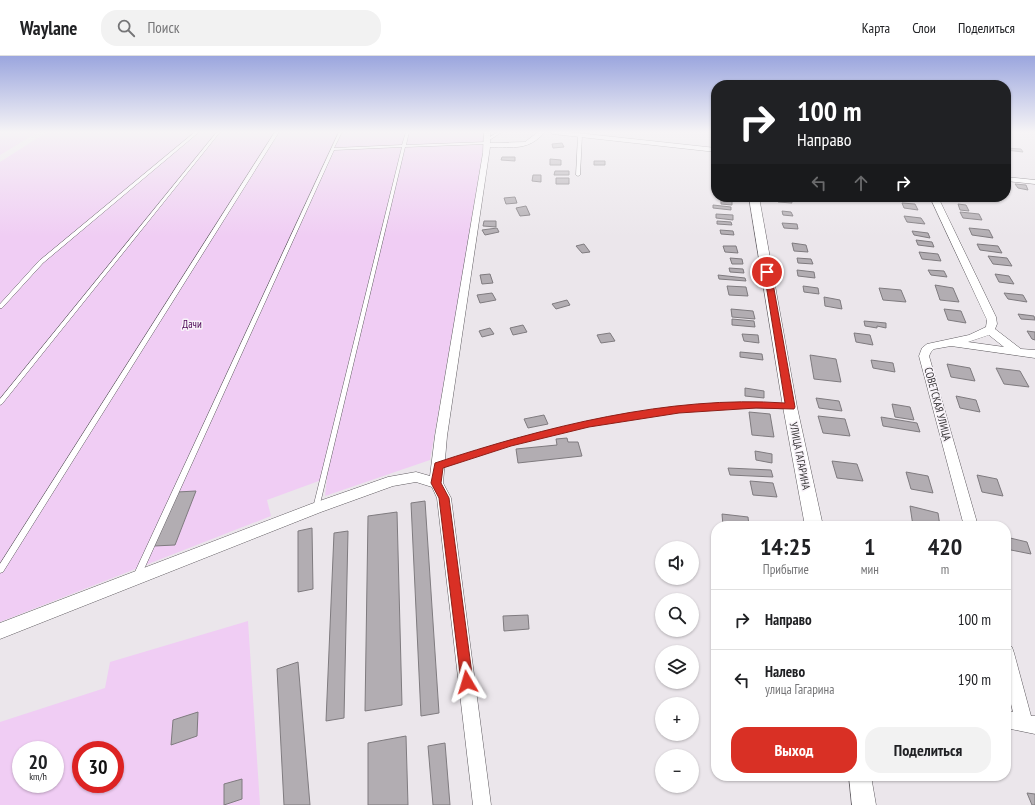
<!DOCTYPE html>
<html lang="ru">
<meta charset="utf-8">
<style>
body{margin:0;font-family:"PT Sans Narrow",sans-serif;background:#f2f2f2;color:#202124;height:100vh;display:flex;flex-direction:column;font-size:15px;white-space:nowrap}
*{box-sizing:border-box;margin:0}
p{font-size:13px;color:#757577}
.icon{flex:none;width:22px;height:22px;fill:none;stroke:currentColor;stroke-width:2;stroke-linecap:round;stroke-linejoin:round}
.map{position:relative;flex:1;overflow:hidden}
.panel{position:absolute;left:711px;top:465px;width:300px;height:260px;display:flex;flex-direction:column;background:#fff;border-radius:16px;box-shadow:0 1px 3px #0004}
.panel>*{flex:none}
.guide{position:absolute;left:711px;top:24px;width:300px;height:122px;border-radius:16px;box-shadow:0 1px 3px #0004;background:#202124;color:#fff;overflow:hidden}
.controls{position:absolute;left:655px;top:485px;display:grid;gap:8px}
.controls a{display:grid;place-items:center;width:44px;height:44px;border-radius:50%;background:#fff;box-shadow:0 1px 3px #0004;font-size:20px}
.speed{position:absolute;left:12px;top:685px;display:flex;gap:8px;font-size:20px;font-weight:700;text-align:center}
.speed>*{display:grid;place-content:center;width:52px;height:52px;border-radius:50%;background:#fff;box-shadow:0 1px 3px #0004;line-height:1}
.speed small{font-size:10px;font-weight:400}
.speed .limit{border:6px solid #d22;background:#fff;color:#111}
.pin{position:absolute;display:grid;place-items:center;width:34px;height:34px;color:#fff;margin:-17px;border:2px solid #fff;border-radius:50%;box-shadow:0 1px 4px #0007}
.me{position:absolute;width:44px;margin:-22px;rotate:353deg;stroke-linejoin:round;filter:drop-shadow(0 0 3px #0008)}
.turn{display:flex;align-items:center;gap:14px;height:84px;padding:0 20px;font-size:18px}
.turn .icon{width:52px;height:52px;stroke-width:2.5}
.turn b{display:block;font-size:28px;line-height:34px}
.lanes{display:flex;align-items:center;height:38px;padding:0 20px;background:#0003;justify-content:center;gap:20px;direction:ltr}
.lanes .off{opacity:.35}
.eta{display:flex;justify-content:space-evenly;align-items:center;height:68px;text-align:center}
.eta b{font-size:24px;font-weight:600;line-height:28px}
.button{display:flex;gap:8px;margin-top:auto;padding:8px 20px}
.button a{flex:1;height:46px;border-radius:16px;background:#d93025;color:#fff;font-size:16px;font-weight:600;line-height:46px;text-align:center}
.button a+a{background:#f2f2f2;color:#202124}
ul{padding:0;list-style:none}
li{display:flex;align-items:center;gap:12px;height:60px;padding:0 20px;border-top:1px solid #e0e0e0}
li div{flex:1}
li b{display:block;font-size:15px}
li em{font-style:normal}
header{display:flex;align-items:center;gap:24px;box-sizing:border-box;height:56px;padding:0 20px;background:#fff;border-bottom:1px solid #e0e0e0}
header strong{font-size:19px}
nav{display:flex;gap:22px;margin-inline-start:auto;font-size:14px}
.search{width:280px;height:36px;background:#f2f2f2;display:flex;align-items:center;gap:10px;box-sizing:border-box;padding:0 14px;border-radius:16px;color:#757577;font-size:15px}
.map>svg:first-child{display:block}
.green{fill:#f0cdf4;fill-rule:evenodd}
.building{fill:#b2adb2;stroke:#7f7b7f}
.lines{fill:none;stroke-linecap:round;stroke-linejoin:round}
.service-casing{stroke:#605c61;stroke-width:1}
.minor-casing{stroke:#605c61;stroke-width:1}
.tertiary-casing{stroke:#605c61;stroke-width:1}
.service{fill:#fff;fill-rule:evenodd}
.minor{fill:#fff;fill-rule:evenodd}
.tertiary{fill:#fff;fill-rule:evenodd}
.route{fill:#d93025;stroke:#8d1f18}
.labels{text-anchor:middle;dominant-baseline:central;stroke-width:3;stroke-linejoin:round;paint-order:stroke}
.park-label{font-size:11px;fill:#4d0756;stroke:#f8f3f9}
.street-label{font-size:11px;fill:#363436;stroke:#f8f3f9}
</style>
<header>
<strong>Waylane</strong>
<div class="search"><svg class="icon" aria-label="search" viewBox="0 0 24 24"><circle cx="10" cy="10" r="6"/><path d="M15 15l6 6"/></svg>Поиск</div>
<nav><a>Карта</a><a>Слои</a><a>Поделиться</a></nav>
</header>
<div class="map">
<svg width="1035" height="749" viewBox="0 0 1035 749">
<rect width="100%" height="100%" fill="#ebe6eb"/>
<path class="green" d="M0 76H38L0 99Z
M47 76H484V88L461 227 430 404 325 440 327 422 267 444 271 460 0 566V106Z
M248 565 260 749H0V666L105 632 110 606ZM21 694H55V728H21ZM81 694H115V728H81Z"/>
<path class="building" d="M562 87 564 91 553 92 552 88Z
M1006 92 1021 93 1023 96 1006 94Z
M502 101H515V105L501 104Z
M550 103 561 104V109H550Z
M594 105H605V109H594Z
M555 115H569V119H554Z
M533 119H541V126L532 125Z
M556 122H569V128H556Z
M1015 128 1026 129 1028 134 1018 132Z
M515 141 517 147 506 148 504 142Z
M953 141H966L968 145 954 143Z
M777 142 791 143 792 147 778 146Z
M721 144 732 145V149L721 148Z
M902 147 915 148 918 154 904 152Z
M958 148 966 149 969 155 960 154Z
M713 149 731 151V154L713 152Z
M526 150 530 159 520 160 516 152Z
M782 155 791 156 793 160 783 159Z
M960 156 979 158 982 164 963 162Z
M716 158 733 159V164L716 162Z
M904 160 921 162 925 168 907 166Z
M484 165H496V171L483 170Z
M717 165 731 166 732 169 717 168Z
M782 167 797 168 798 173 784 172Z
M497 172 499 176 485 179 482 174Z
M969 172 989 174 993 182 972 179Z
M720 174 733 175 734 179 721 178Z
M912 175 928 177 930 182 914 179Z
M916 184 932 186 934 191 918 189Z
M792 187 806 189 808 196 794 195Z
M584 188 590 196 582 197 576 190Z
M977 188 998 190 1002 197 980 194Z
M723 190H736L738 197 725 196Z
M919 196 938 198 941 205 922 203Z
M988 200 1007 202 1012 210 993 208Z
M730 202 742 203 743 208H732Z
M797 202 811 203 813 208 798 207Z
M729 212 743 213 744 217 730 216Z
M797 214 814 216 815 222 798 220Z
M928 214 944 215 947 221 931 219Z
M490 218 493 227 482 228 480 219Z
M995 218 1009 220 1014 228 999 226Z
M718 219 745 222 746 225 719 223Z
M935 229 953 232 959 246 940 244Z
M727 230 746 231 748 240 729 239Z
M803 230 818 232 819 238 804 236Z
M879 232 901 234 906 246 883 244Z
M492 237 496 244 480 247 477 239Z
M1004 237 1023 239 1027 246 1008 243Z
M824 241 840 244 842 253 825 250Z
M567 244 570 249 556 253 552 248Z
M731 253 753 255 755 263 732 261Z
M944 253 961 255 966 267 948 264Z
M1018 258 1034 260 1035 264 1021 263Z
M732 263 754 265 755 271 732 269Z
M864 265 886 267V272L877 270V272L865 270Z
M523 269 527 276 513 279 510 272Z
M490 272 494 278 482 281 479 275Z
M1027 275 1035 276V284L1032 283Z
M610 277 615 285 601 287 597 279Z
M854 277 870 279 873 289 856 286Z
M742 278 758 279 759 287 744 285Z
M740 296 762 298 763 304 740 301Z
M810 299 836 303 841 326 814 323Z
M871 304 893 307 895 316 873 312Z
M947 308 970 312 975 325 951 321Z
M996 312 1020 315 1029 331 1004 328Z
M745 332 764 335V342L745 340Z
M956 340 976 344 980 356 960 352Z
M816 342 839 345 842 355 819 352Z
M892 348 910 351 914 364 895 361Z
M749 356 770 358 774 381 752 379Z
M544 359 548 368 528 372 524 363Z
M818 360 845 363 850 380 823 377Z
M881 361 917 367 920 376 883 370Z
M567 382 568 386H578L582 400 518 407 516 393 557 389 556 383Z
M755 395 772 398V407L756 404Z
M832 405 857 408 863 425 837 422Z
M728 412 771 414 773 421 730 419Z
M906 416 928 420 933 437 911 433Z
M977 419 997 423 1003 440 982 436Z
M750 425 773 427 777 441 753 439Z
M196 435 175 489 154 490 177 436Z
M425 445 439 657 421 660 411 447Z
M910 450 938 457 940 470H913Z
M397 456 402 649 365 655 368 460Z
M722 458 748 461 749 470H723Z
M312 472 313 533 298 536V475Z
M348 475 344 662 326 665 334 477Z
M1006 481 1027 486 1031 498 1006 493Z
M528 559 529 573 504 575 503 560Z
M298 606 310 749H284L277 613Z
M198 656 197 680 171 689 173 664Z
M406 680 408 749H368V687Z
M445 687 450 749H433L428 690Z
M242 723V743L224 749V728Z
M1027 737 1035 738V749H1032Z"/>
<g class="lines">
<defs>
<path id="service" d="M195 76H199L43 207 2 252H0V248L39 205Z
M217 76H220L2 348 0 349V343Z
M275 76H279L3 516 0 517V508Z
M339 76H342L334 92 402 89 406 76H409L406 89 486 86 488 87 486 88 405 91 319 452 318 454 316 455 314 454 313 452 402 91 334 94 140 522 137 523 134 522 133 520 134 518Z
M498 76H502L488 85 485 84Z
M580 78 582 79 580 119 578 120 576 119 578 79Z
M721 348H756L790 349 793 351 790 353C767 352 743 351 720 353 649 356 578 369 510 389 486 395 462 405 438 413L436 412 435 410 436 408C461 400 486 391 511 384 580 365 650 354 721 348Z"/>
<path id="minor" d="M484 76H490V87L525 86 538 76H545C528 95 514 91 490 91L447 380 443 427 451 442 491 749H473L437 442 432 431 416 426 393 430 321 456 0 583V567L311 448 388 421 416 416 430 420 435 380 483 97Z
M550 76H568L716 92V96L553 78Z
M1006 121 1035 124V128L1006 125Z
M930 141H938L996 261 997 268 995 273 1021 293 1035 294V302L951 290 934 293 931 296 929 300 978 470H964L919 300 922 292 927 288 969 279 986 271 987 264ZM989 279 1004 291 968 286Z
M1006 589 1012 591 1014 597 1031 660H1035V678L1006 672V654L1013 656 1006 628Z"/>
<path id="tertiary" d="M749 141H759L797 351 823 470H805L783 351Z
M849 720H871L876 749H852Z"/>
</defs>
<use href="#service" class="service-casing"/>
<use href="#minor" class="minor-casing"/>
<use href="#tertiary" class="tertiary-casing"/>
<use href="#service" class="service"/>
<use href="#minor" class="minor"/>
<use href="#tertiary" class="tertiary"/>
</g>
<linearGradient id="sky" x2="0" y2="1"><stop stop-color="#9ba6de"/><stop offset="0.42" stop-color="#f6f4f6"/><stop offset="1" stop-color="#f6f4f6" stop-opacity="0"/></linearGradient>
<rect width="1035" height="181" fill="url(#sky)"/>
<path class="route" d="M767 214 771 216 795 351 794 353 756 352 679 357 589 371 511 390 443 412 441 427 449 442 473 626 472 631 467 633 463 631 461 626 439 442 431 427 435 407C544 371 670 339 785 347L764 216Z"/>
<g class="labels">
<g class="park-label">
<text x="192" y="268">Дачи</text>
</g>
<g class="street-label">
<text transform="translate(938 348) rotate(75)">СОВЕТСКАЯ УЛИЦА</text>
<text transform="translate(800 400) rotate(79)">УЛИЦА ГАГАРИНА</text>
</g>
</g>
</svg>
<div class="controls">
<a><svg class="icon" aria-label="sound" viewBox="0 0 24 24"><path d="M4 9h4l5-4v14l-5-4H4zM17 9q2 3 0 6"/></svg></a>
<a><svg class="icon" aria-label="search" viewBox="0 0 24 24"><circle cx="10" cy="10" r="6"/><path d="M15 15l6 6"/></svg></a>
<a><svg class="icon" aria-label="layers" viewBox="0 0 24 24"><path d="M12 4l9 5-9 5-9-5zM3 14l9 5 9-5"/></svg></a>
<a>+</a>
<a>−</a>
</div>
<div class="speed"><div>20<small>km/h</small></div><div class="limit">30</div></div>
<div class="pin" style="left:767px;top:216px;background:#d93025"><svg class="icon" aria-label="arrive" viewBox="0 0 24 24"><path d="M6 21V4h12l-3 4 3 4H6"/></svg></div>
<svg class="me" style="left:467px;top:626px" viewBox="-20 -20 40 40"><path d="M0-17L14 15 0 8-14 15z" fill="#d93025" stroke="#fff" stroke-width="4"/></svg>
<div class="guide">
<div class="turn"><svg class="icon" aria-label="right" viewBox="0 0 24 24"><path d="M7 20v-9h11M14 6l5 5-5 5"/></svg><div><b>100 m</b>Направо</div></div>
<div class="lanes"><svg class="icon off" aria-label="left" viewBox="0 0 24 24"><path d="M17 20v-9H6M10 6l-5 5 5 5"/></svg><svg class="icon off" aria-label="ahead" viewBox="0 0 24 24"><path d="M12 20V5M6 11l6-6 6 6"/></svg><svg class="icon" aria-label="right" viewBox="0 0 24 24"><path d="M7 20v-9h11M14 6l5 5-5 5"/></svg></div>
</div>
<section class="panel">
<div class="eta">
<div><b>14:25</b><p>Прибытие</p></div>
<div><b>1</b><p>мин</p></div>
<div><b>420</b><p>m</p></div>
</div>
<ul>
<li><svg class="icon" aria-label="right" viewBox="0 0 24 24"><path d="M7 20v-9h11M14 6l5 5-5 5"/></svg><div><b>Направо</b></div><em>100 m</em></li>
<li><svg class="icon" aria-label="left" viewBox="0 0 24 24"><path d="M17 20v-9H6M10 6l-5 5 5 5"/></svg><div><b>Налево</b><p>улица Гагарина</p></div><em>190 m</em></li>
</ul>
<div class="button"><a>Выход</a><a>Поделиться</a></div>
</section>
</div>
